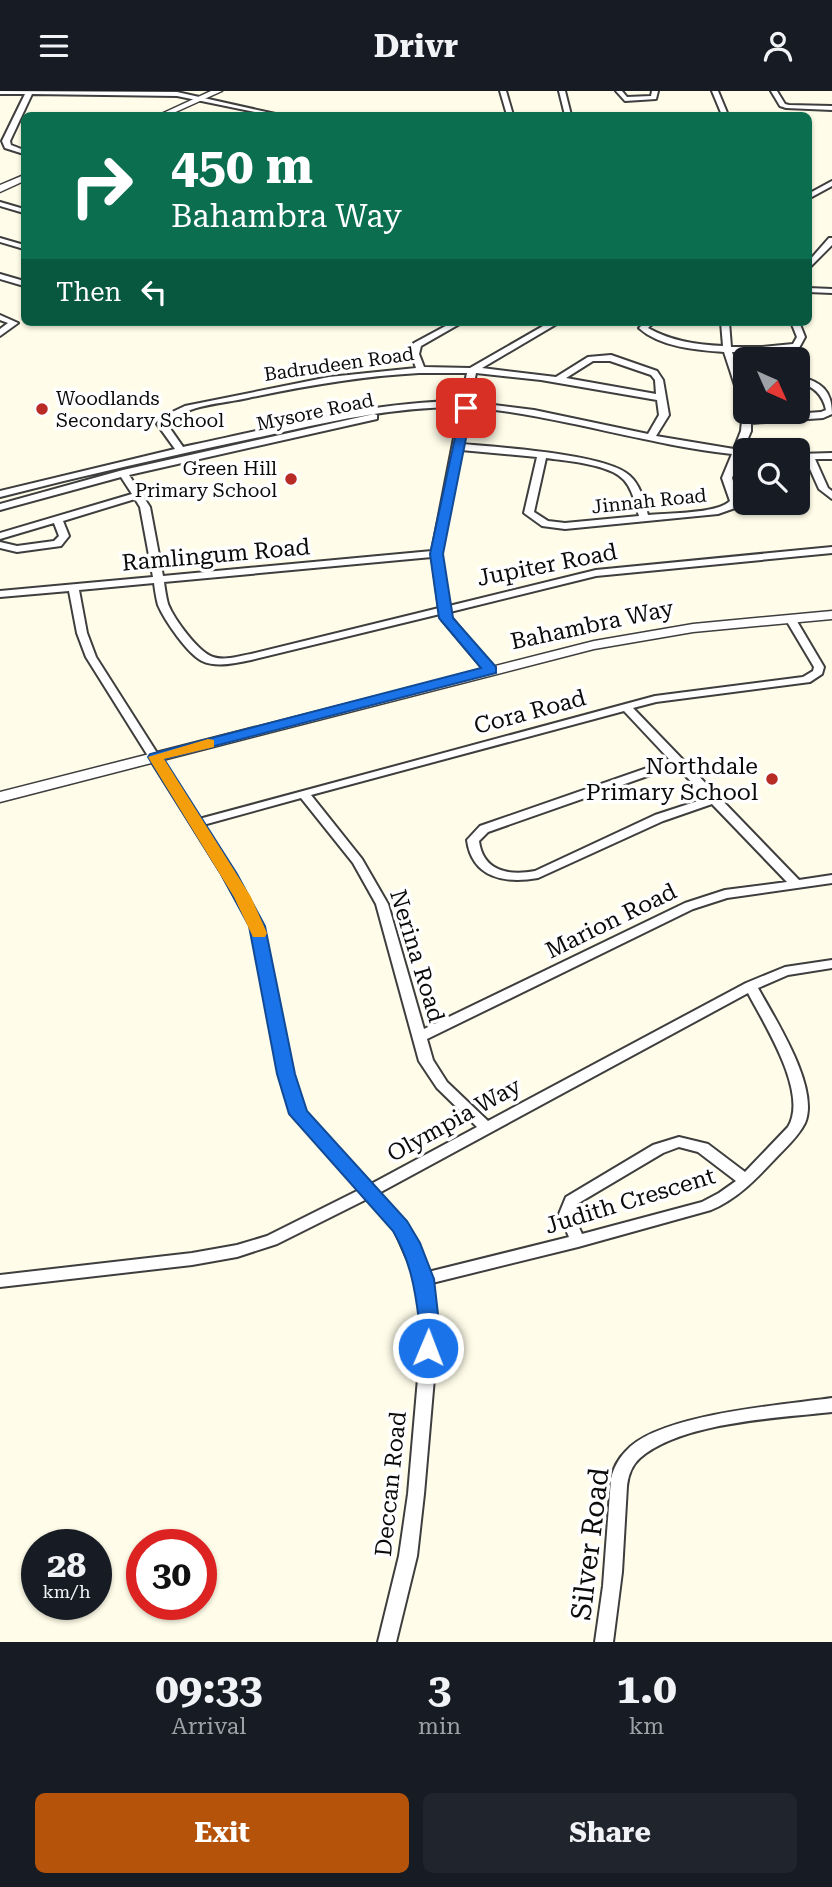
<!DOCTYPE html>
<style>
body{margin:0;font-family:"Roboto Serif",serif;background:#20242c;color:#f1f3f6;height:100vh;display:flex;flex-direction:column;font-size:26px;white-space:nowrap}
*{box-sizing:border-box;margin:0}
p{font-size:23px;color:#9ea1a6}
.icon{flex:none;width:38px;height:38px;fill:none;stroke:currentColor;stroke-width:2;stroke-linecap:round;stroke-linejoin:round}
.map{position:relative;height:1551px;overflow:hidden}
.panel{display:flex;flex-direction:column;background:#171b24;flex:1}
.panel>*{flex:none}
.hud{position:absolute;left:21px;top:21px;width:791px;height:214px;border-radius:10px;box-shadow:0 2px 5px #0004;background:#0b6e4f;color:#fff;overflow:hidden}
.needle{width:46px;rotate:135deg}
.tools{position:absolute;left:733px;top:256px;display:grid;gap:14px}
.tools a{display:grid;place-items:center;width:77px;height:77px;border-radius:10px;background:#171b24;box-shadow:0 2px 5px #0004;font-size:35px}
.speed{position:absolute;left:21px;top:1438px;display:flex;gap:14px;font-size:35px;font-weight:700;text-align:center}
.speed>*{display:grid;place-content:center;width:91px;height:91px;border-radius:50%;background:#171b24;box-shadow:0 2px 5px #0004;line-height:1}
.speed small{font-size:18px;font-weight:400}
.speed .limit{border:10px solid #d22;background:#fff;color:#111}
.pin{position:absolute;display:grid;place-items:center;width:60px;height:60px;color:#fff;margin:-30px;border-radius:14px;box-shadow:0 4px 10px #0006}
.me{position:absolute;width:77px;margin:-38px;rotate:1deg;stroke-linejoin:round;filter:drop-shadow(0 0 5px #0008)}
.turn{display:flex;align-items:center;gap:24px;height:147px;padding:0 35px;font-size:32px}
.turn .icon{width:91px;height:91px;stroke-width:2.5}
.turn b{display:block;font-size:49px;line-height:60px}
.then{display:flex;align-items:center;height:66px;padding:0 35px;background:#0003;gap:14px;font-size:26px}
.eta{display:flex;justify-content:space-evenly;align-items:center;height:119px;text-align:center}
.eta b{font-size:42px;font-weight:700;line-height:49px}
.cta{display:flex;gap:14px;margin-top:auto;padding:14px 35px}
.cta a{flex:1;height:80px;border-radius:10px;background:#b45309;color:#fff;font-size:28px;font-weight:700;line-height:80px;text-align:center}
.cta a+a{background:#20242c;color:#f1f3f6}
header{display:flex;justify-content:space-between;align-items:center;height:91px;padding:0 35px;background:#171b24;font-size:32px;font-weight:700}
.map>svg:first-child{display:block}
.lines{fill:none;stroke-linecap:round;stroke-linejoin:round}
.minor-casing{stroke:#3e3e3e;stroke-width:4}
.tertiary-casing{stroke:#3e3e3e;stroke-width:3}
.minor{fill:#fff;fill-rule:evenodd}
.tertiary{fill:#fff;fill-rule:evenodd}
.route{fill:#1a73e8;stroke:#114b97;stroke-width:2}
.slow{fill:#f59e0b}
.poi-dot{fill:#b92c25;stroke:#fff;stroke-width:2.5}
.labels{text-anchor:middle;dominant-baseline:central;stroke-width:7;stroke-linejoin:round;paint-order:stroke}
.far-street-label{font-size:19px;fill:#0b0b0b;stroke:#fff}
.far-poi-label{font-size:19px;fill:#0b0b0b;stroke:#fff;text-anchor:start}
.street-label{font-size:23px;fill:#0b0b0b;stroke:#fff}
.poi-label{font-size:23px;fill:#0b0b0b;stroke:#fff;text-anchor:end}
.near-street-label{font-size:28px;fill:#0b0b0b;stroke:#fff}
</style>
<header><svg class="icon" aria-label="menu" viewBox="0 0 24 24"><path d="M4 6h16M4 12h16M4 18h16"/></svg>Drivr<svg class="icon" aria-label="person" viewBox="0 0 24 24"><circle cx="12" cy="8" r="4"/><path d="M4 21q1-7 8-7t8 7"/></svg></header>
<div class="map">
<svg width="832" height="1551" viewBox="0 0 832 1551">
<rect width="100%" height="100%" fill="#fffde9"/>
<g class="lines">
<defs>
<path id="minor" d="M0 0 177 1 280 24H270L177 5 32 3 10 50 11 54 24 59V63L5 57 2 50 25 3H0Z
M500 0H506L513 24H507Z
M559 0H565L571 24H565Z
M616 0H622L627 6 651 5 652 0H658L656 8 625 10Z
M712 0H718L728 24H722Z
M771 0H777L785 13 789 14 832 15V19L786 17 780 15Z
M832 90V95L808 108V103Z
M0 111 24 118V122L0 115Z
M0 147 24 154V158L0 151Z
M829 147H832V154L808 178V171Z
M0 183 24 190V195L0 188Z
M808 197 832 198V202L808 201Z
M0 224 18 232 0 245V238L8 232 0 229Z
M453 231H463L421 255 419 263 424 276 470 277 550 231H560L482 277 556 286 588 266 611 264 657 280 663 289 669 324 656 345 734 358 741 340 743 319 724 261C696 259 660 256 639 237L645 231H654L648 237C671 250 697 254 723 255L721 231H729L731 256H762L793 253 797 246 791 231H799L805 246 799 257 762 261H732L746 302V320H751V326L821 321 826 319C823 303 813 295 798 291V285C821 291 832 299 832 323L823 327 751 332V340L743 359H746V365L741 364 732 387 740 410 735 417 718 423 565 438 542 435 524 422 537 366 461 359 441 463 449 515 596 479 832 456V462L596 485 450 521 451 526 495 579 490 582 486 581 442 529 440 523 251 569C235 572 217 577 202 570 187 562 165 530 158 514 156 507 155 499 154 492L79 499 87 542 96 566 199 728 655 605 803 586 813 580 814 576 786 529 787 527H795L824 576 822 583 810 591 656 611 633 617 799 789 832 784V792L727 807 693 818 427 948 433 969 447 991 488 1030 746 892 785 876 832 869V877L788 884 758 897C775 928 820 997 805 1032 798 1046 785 1057 774 1069 755 1089 737 1108 711 1119L578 1156 432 1192 438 1241 424 1403 417 1465 396 1551H378L399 1465 408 1403 422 1241 416 1188 394 1138 367 1108 277 1153 237 1166 192 1174 0 1196V1184L192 1162 237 1154 267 1145 359 1099 292 1023 279 983 251 835 222 783 86 566 77 542 69 500 0 506V500L153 486 140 416 135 408 63 430 69 445 61 455 17 461 0 457V451L17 455 54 450 59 445 54 432 0 448V442L132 403 121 386 0 419V413L123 379 374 323 377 324V328L129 384 150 416 163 485 432 460 460 316C392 316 327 331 260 346 173 364 86 384 0 406V400L175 358 157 333 166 324 185 315 329 286 416 277 411 263 414 252ZM593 270H610L651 284 655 289 656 303 566 287ZM419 282H467L461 310C367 311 275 337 183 356L167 333C188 313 221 313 248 307 305 295 361 285 419 282ZM476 282 541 289 657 309 659 324 648 343 534 319 470 311ZM469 316C558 324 643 353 732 363L722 387 730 410C717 423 668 422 648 424 644 411 641 395 630 385 609 363 496 356 462 353ZM546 367C567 370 610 373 624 389 633 399 635 413 639 425L565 432 548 430 534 421ZM432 466 439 517 251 563C239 565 225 570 213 566 198 561 174 528 168 513 166 506 165 498 164 491ZM624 620 670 669 480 735 467 749C472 787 505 793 538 787L663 730 712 713 787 791 725 799 685 812 424 938 388 813 362 768 311 704ZM676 675 707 707 655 724 535 780C508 785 483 780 479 750L488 741ZM301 707 353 772 376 813 419 970 437 997 477 1036 371 1093 305 1021 293 983 263 835 234 783 203 734ZM748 902C764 933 809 1002 788 1036L745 1081 708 1053 679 1046 653 1054 566 1106 559 1123 569 1146 428 1181 405 1131 379 1102ZM679 1056 698 1061 736 1090 719 1102 702 1111 582 1143 573 1123 577 1113 663 1062Z
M832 362V368H815L828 397 832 400V408L819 398 806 369H798V363Z
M832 1307V1321C778 1327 682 1331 640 1367 632 1374 628 1385 627 1395L622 1481 613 1551H595L603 1495 611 1388C613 1378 619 1367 626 1360 658 1323 783 1314 832 1307Z"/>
<path id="tertiary" d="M211 0H222L169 24H159Z
M24 84V90L0 101V94Z
M832 520V528L693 541 594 558 0 711V701L594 550 693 533Z"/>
</defs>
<use href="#minor" class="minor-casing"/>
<use href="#tertiary" class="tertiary-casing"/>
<use href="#minor" class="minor"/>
<use href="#tertiary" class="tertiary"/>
</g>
<path class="route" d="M462 314 472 317 443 463 453 527 496 576V582L164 668 237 783 265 835 295 983 307 1020 407 1130 420 1152 434 1188 440 1241 435 1263H421C416 1254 420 1241 419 1230 415 1197 410 1169 393 1140L289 1023 277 983 249 835 221 783 148 666 150 663 481 577 439 527 430 463Z"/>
<path class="slow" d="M208 648 214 649V656L164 668 251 806 267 842 265 846H253L234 806 148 666Z"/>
<g class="poi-dot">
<circle cx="42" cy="318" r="7"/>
<circle cx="291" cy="388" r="7"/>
<circle cx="772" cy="688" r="7"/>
</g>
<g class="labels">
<g class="far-street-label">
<text transform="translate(339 273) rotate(-8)">Badrudeen Road</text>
<text transform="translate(315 321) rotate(-12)">Mysore Road</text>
<text transform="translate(649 410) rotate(-6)">Jinnah Road</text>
</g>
<g class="far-poi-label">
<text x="56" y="307">Woodlands<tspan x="56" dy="22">Secondary School</tspan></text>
<text x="277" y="377" text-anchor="end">Green Hill<tspan x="277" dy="22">Primary School</tspan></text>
</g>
<g class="street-label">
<text transform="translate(216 464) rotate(-5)">Ramlingum Road</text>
<text transform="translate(547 474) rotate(-11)">Jupiter Road</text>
<text transform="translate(592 534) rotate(-12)">Bahambra Way</text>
<text transform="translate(530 621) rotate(-15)">Cora Road</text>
<text transform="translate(611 830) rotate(-26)">Marion Road</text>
<text transform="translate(417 865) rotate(73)">Nerina Road</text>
<text transform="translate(454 1029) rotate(-29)">Olympia Way</text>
<text transform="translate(630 1110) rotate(-17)">Judith Crescent</text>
<text transform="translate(391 1393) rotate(-84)">Deccan Road</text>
</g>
<g class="poi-label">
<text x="758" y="675">Northdale<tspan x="758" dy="26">Primary School</tspan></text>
</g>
<g class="near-street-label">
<text transform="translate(590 1453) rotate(-83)">Silver Road</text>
</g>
</g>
</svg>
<div class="tools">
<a><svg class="needle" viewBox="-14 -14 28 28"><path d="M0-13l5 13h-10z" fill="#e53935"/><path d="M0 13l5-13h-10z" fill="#9ea1a6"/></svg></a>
<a><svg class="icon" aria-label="search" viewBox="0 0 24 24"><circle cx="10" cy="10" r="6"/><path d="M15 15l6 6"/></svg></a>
</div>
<div class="speed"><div>28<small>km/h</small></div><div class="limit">30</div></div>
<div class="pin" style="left:466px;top:317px;background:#d93025"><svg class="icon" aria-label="arrive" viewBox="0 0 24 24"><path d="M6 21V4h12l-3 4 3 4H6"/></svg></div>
<svg class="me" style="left:428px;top:1257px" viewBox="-20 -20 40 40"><circle r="17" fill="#1a73e8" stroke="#fff" stroke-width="3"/><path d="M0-11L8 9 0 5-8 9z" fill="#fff"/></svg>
<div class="hud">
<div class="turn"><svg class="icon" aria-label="right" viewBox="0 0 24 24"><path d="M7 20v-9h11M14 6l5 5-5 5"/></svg><div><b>450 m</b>Bahambra Way</div></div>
<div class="then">Then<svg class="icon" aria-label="left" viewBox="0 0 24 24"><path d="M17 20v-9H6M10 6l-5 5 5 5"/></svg></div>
</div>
</div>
<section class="panel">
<div class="eta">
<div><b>09:33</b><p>Arrival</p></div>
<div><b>3</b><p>min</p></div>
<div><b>1.0</b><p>km</p></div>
</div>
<div class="cta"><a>Exit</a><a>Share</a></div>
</section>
